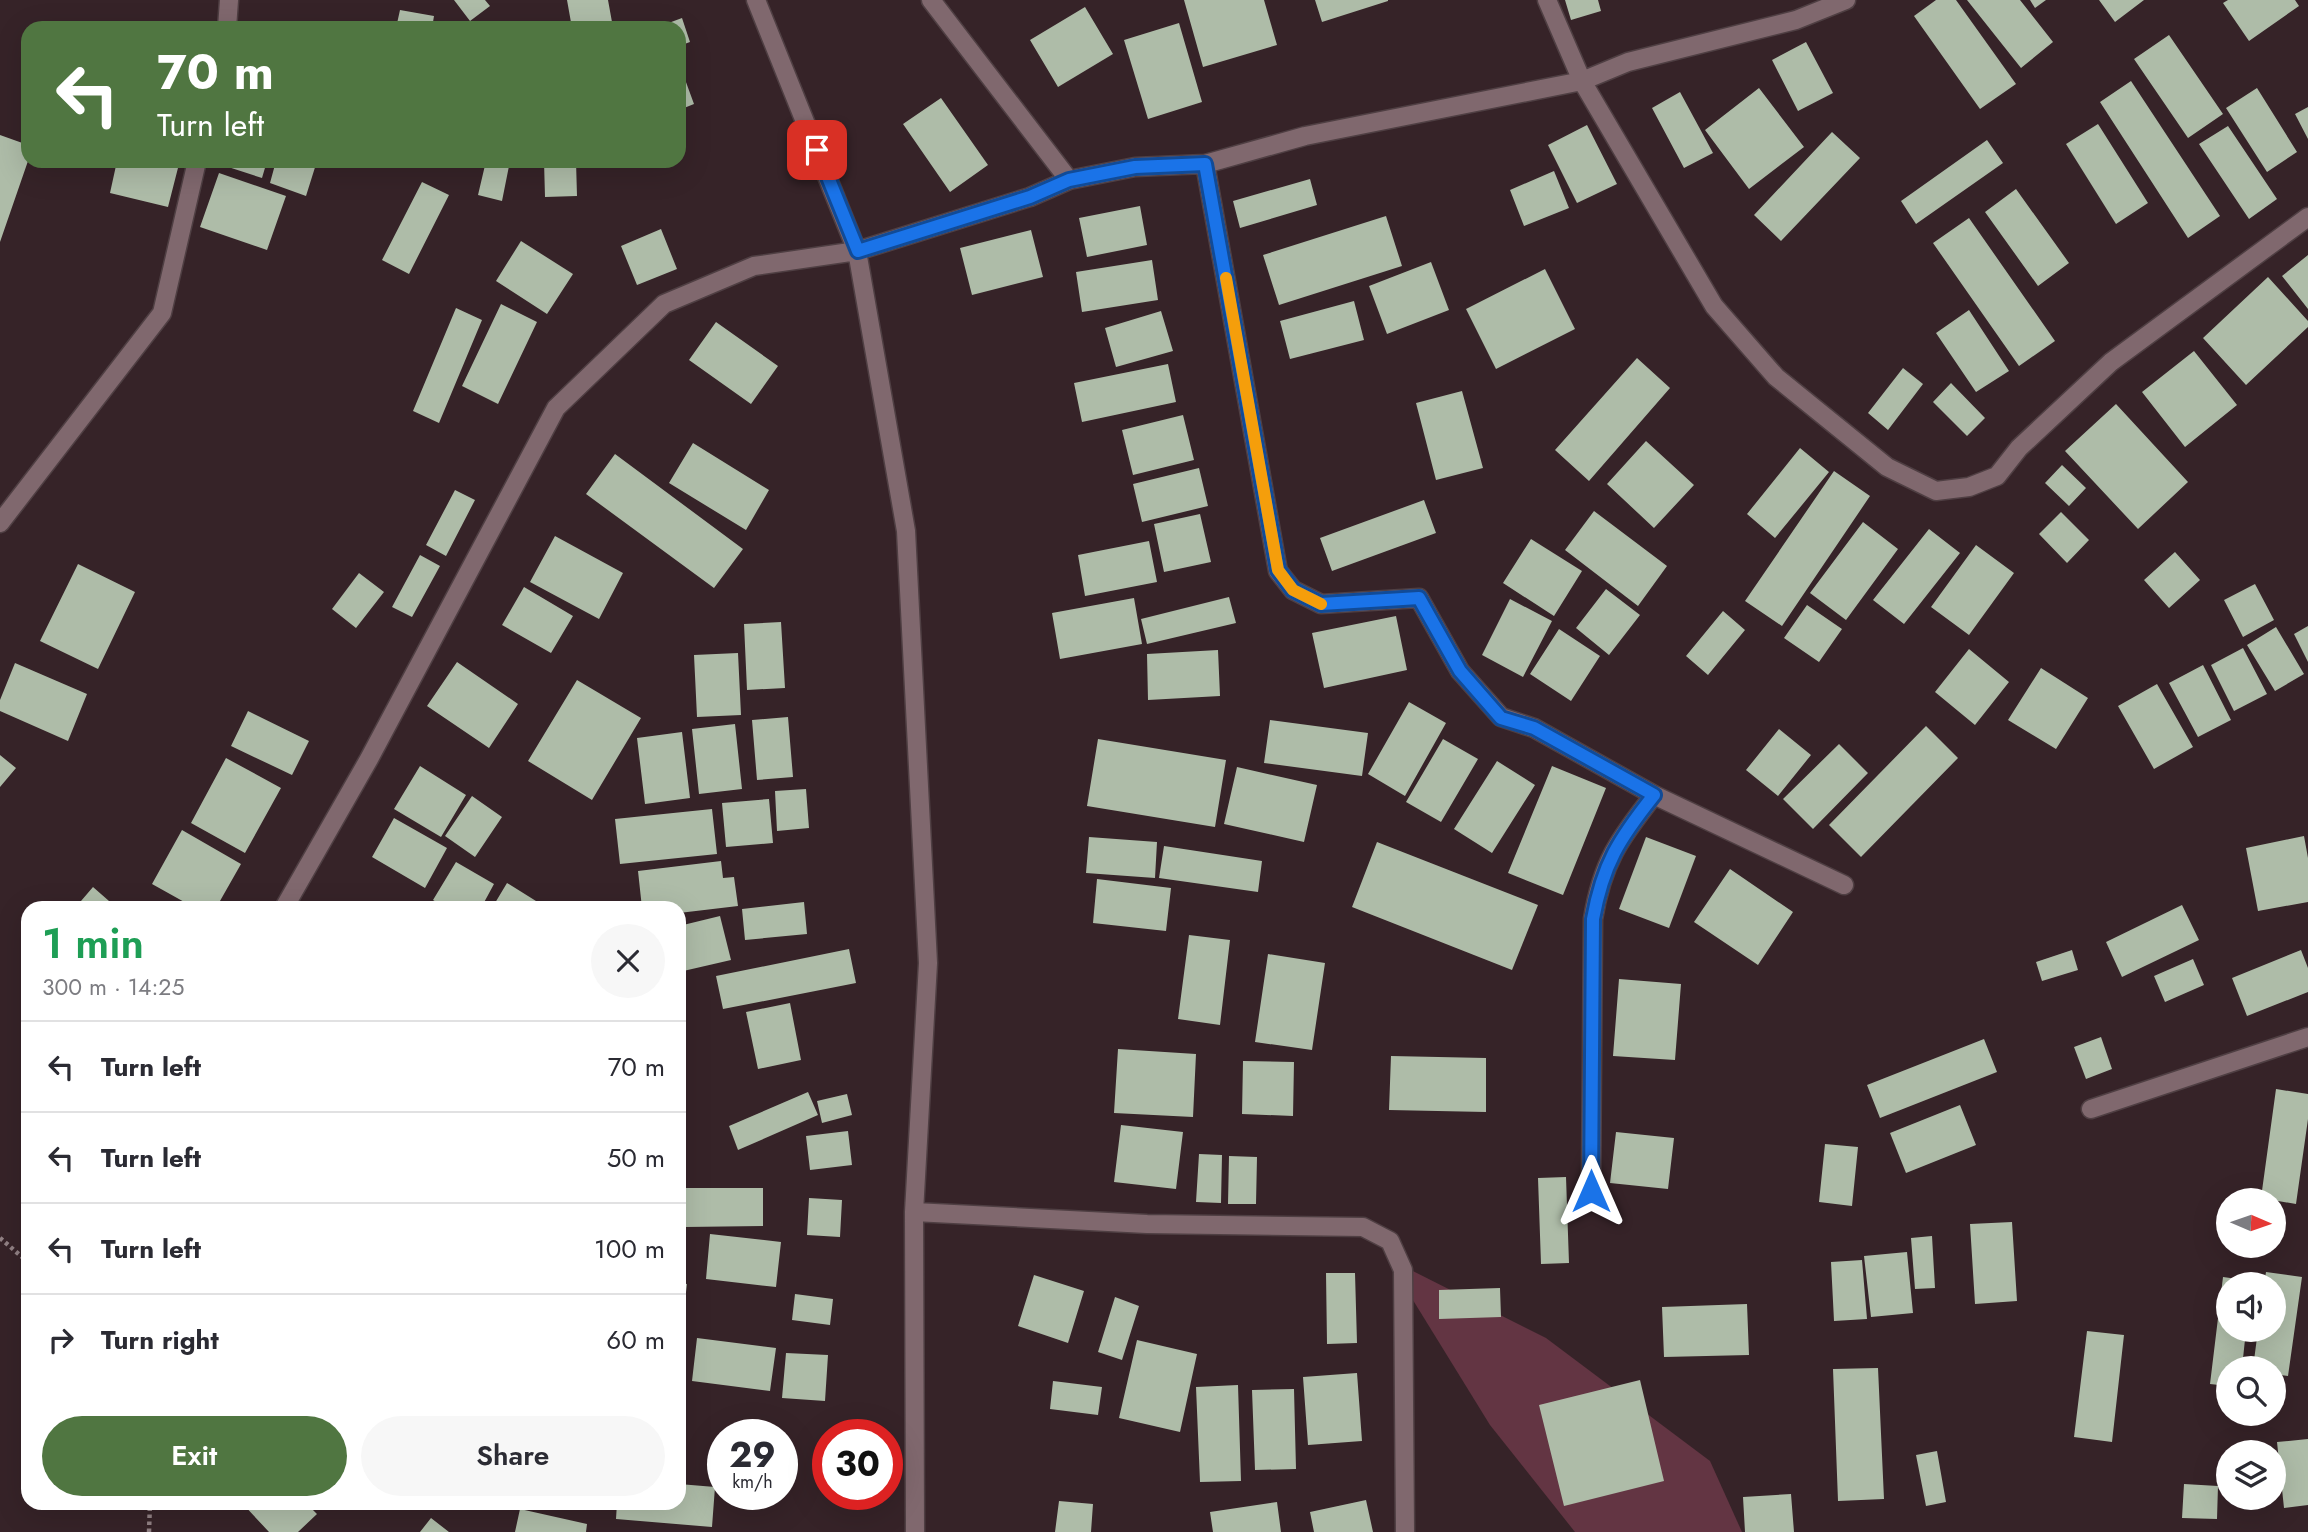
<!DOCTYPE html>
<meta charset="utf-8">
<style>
body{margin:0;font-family:Jost,sans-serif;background:#f7f7f7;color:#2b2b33;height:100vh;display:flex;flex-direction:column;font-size:26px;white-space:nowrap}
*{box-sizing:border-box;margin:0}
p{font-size:23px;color:#7c7c81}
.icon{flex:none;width:38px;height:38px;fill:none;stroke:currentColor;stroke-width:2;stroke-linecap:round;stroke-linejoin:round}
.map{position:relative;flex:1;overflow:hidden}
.details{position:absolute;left:21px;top:901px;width:665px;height:609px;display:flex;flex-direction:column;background:#fff;border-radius:21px;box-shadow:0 7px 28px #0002}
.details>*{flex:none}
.banner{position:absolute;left:21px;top:21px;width:665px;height:147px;border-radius:21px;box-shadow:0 7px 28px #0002;background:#507641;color:#fff;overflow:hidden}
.needle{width:46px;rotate:92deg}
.buttons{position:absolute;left:2216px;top:1188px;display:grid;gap:14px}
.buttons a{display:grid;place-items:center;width:70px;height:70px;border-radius:50%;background:#fff;box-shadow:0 7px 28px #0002;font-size:35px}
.speed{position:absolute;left:707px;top:1419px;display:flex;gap:14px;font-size:35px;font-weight:700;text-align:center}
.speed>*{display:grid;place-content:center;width:91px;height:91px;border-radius:50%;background:#fff;box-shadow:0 7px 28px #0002;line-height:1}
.speed small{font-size:18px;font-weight:400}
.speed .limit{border:10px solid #d22;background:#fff;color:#111}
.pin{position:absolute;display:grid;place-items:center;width:60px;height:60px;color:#fff;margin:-30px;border-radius:14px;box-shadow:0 4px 10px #0006}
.me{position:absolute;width:77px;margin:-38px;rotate:0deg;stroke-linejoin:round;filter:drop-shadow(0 0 5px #0008)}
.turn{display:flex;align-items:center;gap:24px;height:147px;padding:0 21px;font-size:32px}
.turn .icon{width:91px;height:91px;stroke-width:2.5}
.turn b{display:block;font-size:49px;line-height:60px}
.round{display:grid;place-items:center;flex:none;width:74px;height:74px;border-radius:37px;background:#f7f7f7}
.overview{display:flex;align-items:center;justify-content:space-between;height:119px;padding:0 21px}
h1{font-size:42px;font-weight:600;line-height:52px;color:#1e9e55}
.primary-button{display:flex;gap:14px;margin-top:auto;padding:14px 21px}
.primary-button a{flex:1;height:80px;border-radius:42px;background:#507641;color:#fff;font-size:28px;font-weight:600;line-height:80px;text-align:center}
.primary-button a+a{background:#f7f7f7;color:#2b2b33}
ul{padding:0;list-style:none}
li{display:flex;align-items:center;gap:21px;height:91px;padding:0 21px;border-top:2px solid #e1e1e2}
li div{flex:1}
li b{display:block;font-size:26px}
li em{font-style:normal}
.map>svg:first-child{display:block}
.green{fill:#633543}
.building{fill:#aebca8}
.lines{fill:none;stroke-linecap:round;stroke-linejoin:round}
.minor-casing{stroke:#4f3f43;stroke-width:21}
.path{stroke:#918184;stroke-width:4.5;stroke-dasharray:3.5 3.5;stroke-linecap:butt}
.minor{stroke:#80686e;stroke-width:18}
.route-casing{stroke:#114b97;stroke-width:18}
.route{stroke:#1a73e8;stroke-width:12}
.slow{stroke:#f59e0b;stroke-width:12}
</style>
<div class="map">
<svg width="2308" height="1532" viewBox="0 0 2308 1532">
<rect width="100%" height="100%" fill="#362328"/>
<path class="green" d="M1387 1258 1546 1338 1710 1461 1742 1532H1575L1490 1425Z"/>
<path class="building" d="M454 0H485L490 6 470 21Z
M567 0H608L612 22 572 28Z
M1184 0H1264L1277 45 1203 67Z
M1315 0H1388V1L1322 22Z
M1565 0H1598L1601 11 1571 20Z
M1936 0H1956L2016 84 1980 109 1914 16Z
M1967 0H2020L2053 42 2021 68Z
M2030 0H2046L2035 8Z
M2099 0H2144L2115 22Z
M2228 0H2295L2299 6 2249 41 2223 3Z
M1085 7 1113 54 1058 87 1030 40Z
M400 10 434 16 432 28H396Z
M682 18 690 42 679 46V28H655Z
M1179 23 1202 102 1148 119 1124 40Z
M2169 35 2223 114 2188 138 2134 59Z
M1806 42 1833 93 1798 111 1772 60Z
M679 63 694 104 679 110Z
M2131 81 2220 216 2188 238 2100 102Z
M1759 88 1804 147 1749 189 1705 130Z
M2257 88 2297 152 2267 172 2226 108Z
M1680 92 1713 153 1684 168 1652 108Z
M941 98 988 165 950 192 903 124Z
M2308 107V139L2295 114Z
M2098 124 2148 203 2116 224 2066 144Z
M1587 125 1617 184 1577 203 1548 145Z
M2228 126 2277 199 2249 219 2199 144Z
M1832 132 1860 158 1781 241 1754 215Z
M0 135 28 145V161L0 242Z
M1987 140 2003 163 1916 224 1901 201Z
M117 161 179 164 168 207 110 193Z
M220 161H267L262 178 219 164Z
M276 161H317L306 196 270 183Z
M486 161H510L502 201 478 195Z
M544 161H576L577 196 545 197Z
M1554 171 1569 208 1524 226 1510 190Z
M219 173 286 196 267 250 200 227Z
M1310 179 1317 205 1240 228 1233 201Z
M422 182 449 195 409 274 382 260Z
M2016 189 2069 263 2038 286 1985 212Z
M1140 206 1147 245 1087 257 1079 218Z
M1386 216 1402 266 1279 305 1263 255Z
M1969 218 2055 341 2019 366 1933 243Z
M661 229 677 269 637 285 621 246Z
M1031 230 1043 277 972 295 960 248Z
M521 241 573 274 547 314 496 281Z
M2308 255V309L2282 276Z
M1152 260 1158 300 1082 312 1076 272Z
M1431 262 1449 310 1387 334 1369 286Z
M1545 269 1575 329 1496 369 1466 309Z
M2268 277 2308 321V327L2246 385 2203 338Z
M1354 301 1364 340 1290 359 1280 321Z
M501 304 537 322 498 404 462 386Z
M456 308 482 320 439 423 413 411Z
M1969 310 2009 371 1976 392 1936 333Z
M1161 311 1173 351 1116 367 1105 328Z
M716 322 778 366 751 404 689 360Z
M2194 351 2237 405 2185 447 2142 392Z
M1637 358 1670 388 1589 481 1555 450Z
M1168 364 1176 402 1082 422 1074 383Z
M1903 368 1923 384 1888 430 1868 413Z
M1951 383 1985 418 1967 436 1933 402Z
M1462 391 1483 468 1436 480 1416 403Z
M2116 404 2188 482 2138 529 2065 451Z
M1183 415 1194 460 1133 475 1122 430Z
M1646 441 1694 485 1654 528 1607 484Z
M693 443 769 490 746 530 669 483Z
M1800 448 1829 472 1775 538 1747 514Z
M615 454 743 549 714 588 586 494Z
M2062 465 2086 488 2069 506 2045 483Z
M1199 468 1208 506 1142 522 1133 484Z
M1834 471 1870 496 1782 626 1745 601Z
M455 490 475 500 446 556 426 545Z
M1424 500 1436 533 1332 571 1320 538Z
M1594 511 1667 566 1638 606 1565 550Z
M2061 512 2089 540 2067 563 2039 534Z
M1200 514 1211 562 1164 572 1154 524Z
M1863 522 1898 549 1846 620 1810 593Z
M1929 529 1960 553 1904 624 1873 600Z
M555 536 623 573 599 619 530 582Z
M1531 539 1582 571 1554 616 1503 583Z
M1149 541 1157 582 1085 596 1078 555Z
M1976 545 2014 573 1969 635 1931 607Z
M2175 552 2200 580 2169 608 2144 580Z
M420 555 440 566 412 617 392 607Z
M78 564 135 592 98 669 40 641Z
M359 573 384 592 356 628 332 609Z
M2255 584 2274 620 2243 637 2224 600Z
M524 587 573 616 551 653 502 625Z
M1606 589 1640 615 1609 655 1576 628Z
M1229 597 1236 623 1147 644 1141 619Z
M1134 598 1142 644 1060 659 1052 613Z
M1510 599 1552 621 1523 677 1482 655Z
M1807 605 1842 629 1819 662 1784 638Z
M1723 611 1745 630 1708 675 1686 656Z
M1396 616 1407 670 1324 688 1312 633Z
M781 622 785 688 747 690 744 624Z
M2308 626V662L2294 634Z
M2276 627 2304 674 2275 691 2247 645Z
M1559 629 1600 656 1571 701 1530 674Z
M2243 648 2267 694 2234 711 2211 665Z
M1969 649 2009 682 1975 725 1935 692Z
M1218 650 1220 696 1148 700 1147 654Z
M738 653 741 715 697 717 694 655Z
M457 662 518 704 489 748 427 706Z
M15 663 87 694 68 741 0 711V700Z
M2203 665 2231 720 2198 737 2169 683Z
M2041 668 2088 698 2056 749 2008 720Z
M577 680 641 718 592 800 528 761Z
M2157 684 2193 747 2154 769 2118 706Z
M1409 702 1446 723 1405 796 1368 774Z
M248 711 309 741 292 775 231 746Z
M788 717 793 777 757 780 752 720Z
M1270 720 1368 733 1362 776 1264 763Z
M735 724 742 789 699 794 692 729Z
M1926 726 1958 758 1861 857 1829 825Z
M1779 729 1811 755 1778 796 1746 770Z
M682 732 690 798 645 804 637 738Z
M1098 739 1226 760 1215 827 1087 806Z
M1443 739 1478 759 1441 822 1406 802Z
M1839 744 1868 773 1813 829 1783 799Z
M0 755 16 768 0 787Z
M226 758 281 788 245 853 191 823Z
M1497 761 1535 785 1492 853 1454 829Z
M420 766 466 795 441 837 394 809Z
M1552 766 1606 788 1563 895 1508 873Z
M1237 767 1317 785 1304 842 1224 824Z
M806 789 809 828 777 831 775 791Z
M472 796 502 817 475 857 445 836Z
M769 799 773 843 726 847 722 803Z
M712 809 717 854 620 864 615 819Z
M394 818 447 848 425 888 372 857Z
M182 830 241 864 216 908H195L152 884Z
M2304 836 2308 858V902L2258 911 2246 848Z
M1089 837 1157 842 1155 878 1086 873Z
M1646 837 1696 856 1669 928 1619 909Z
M1377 842 1538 905 1512 970 1352 907Z
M1164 846 1262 861 1258 892 1159 878Z
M721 861 723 878 734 877 738 906 679 913V908H642L638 871Z
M456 862 494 884 481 908H446L433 900Z
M1730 869 1793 912 1758 965 1694 922Z
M1097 879 1171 888 1166 931 1093 923Z
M507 883 544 906 543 908H492Z
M93 887 117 908H75Z
M804 902 807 934 745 940 742 909Z
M2182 905 2199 940 2122 977 2106 942Z
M720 916 731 960 679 972V926Z
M1189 935 1230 940 1220 1025 1178 1019Z
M849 949 856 983 723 1009 716 976Z
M2072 950 2078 970 2042 981 2036 962Z
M2301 950 2308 968V992L2247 1016 2232 978Z
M1268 954 1325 963 1312 1050 1255 1042Z
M2193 959 2204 985 2165 1002 2154 976Z
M1619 979 1681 984 1675 1060 1613 1056Z
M790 1003 801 1060 758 1069 746 1012Z
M2101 1037 2112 1069 2086 1079 2074 1047Z
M1984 1039 1997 1072 1880 1118 1867 1085Z
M1118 1049 1196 1054 1193 1117 1114 1113Z
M1391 1056 1486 1058V1112L1389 1110Z
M1243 1061 1294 1062 1293 1116 1242 1114Z
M2276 1089 2308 1094V1119L2296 1204 2261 1198Z
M808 1092 818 1115 738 1150 729 1126Z
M847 1094 852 1115 822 1123 817 1101Z
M1960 1105 1976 1145 1906 1173 1890 1133Z
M1121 1125 1183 1132 1176 1189 1114 1182Z
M848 1131 852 1165 810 1170 806 1136Z
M1616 1132 1674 1138 1668 1189 1610 1183Z
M1825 1144 1858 1147 1852 1206 1819 1202Z
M1199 1154 1222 1155 1221 1203 1196 1202Z
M1229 1156 1257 1157 1256 1204H1228Z
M1566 1177 1569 1263 1541 1264 1538 1178Z
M685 1188H763V1226L685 1227Z
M809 1198 842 1200 840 1237 807 1235Z
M2012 1222 2017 1301 1975 1304 1970 1224Z
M710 1234 781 1242 776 1287 706 1279Z
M1932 1236 1935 1288 1915 1289 1911 1238Z
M1907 1252 1913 1313 1871 1317 1864 1256Z
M1862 1260 1867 1319 1834 1321 1831 1262Z
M2266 1272 2302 1277 2288 1376 2273 1374V1368H2253L2258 1330H2273V1284H2264Z
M1326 1273H1355L1357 1343 1327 1344Z
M1034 1275 1084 1291 1068 1343 1018 1326Z
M2223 1277 2252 1281V1284H2228V1330H2246L2242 1368H2228V1386L2210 1384Z
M679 1283 687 1284 681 1333H679Z
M1500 1288 1501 1317 1439 1319V1290Z
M795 1294 833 1299 830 1325 792 1320Z
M1115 1297 1139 1306 1122 1360 1098 1352Z
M1747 1304 1749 1355 1664 1357 1662 1307Z
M2087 1331 2124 1335 2112 1442 2074 1437Z
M697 1338 776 1348 770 1391 692 1381Z
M1137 1340 1197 1354 1180 1432 1119 1418Z
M786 1353 828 1355 825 1401 782 1398Z
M1878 1368 1884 1499 1838 1501 1833 1369Z
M1357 1373 1362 1441 1308 1445 1303 1377Z
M1640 1380 1664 1481 1564 1506 1539 1405Z
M1053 1381 1102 1387 1098 1415 1050 1409Z
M1238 1385 1241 1481 1200 1482 1196 1387Z
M1294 1389 1296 1469 1255 1470 1252 1390Z
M2308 1439V1505L2284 1508 2277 1442Z
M1937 1451 1946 1502 1926 1506 1916 1455Z
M679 1484 715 1487 712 1527 616 1519 617 1503H679Z
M2184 1484 2218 1486 2217 1519 2182 1518Z
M1791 1494 1794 1532H1745L1743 1497Z
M1366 1500 1373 1532H1314L1310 1512Z
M1059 1501 1093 1504 1091 1532H1055Z
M1277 1502 1281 1532H1213L1210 1512Z
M242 1503H306L317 1514 298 1532H269Z
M520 1509 587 1524 586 1532H515Z
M431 1518 449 1532H420Z"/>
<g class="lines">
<defs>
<path id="minor" d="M756 0 857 251 906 531 928 963 914 1212 915 1532
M931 0 1069 180
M1547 0 1582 81 1714 306 1776 377 1887 467 1936 491 1969 487 1997 476 2019 448 2111 362 2308 217
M227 28 229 0
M1205 164 1278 571 1293 590 1321 604 1419 598 1460 671 1501 717 1534 728 1654 795 1844 885
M0 523 162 313 197 161
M284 908 369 759 556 408 664 304 754 266 857 251 1030 197 1069 180 1135 167 1205 164 1305 136 1582 81 1628 62 1796 20 1846 0
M2091 1109 2308 1037
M1591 1191 1593 919C1602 863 1619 839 1654 795
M914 1212 1147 1224 1363 1227 1390 1241 1403 1270 1405 1532"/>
</defs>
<use href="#minor" class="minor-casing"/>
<path class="path" d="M0 1238 28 1262
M149 1532 150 1503"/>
<use href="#minor" class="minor"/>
</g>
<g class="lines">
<defs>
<path id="route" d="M817 150 858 251 1030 197 1069 180 1135 167 1205 164 1278 570 1293 590 1321 604 1419 598 1460 671 1501 718 1534 728 1654 795C1619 839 1603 864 1593 919L1591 1191"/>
</defs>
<use href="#route" class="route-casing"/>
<use href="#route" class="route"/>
<path class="slow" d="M1226 278 1278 570 1293 590 1321 604"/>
</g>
</svg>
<div class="buttons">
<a><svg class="needle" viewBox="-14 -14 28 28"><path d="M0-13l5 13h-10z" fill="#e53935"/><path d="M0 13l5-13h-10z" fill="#7c7c81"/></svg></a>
<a><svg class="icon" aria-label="sound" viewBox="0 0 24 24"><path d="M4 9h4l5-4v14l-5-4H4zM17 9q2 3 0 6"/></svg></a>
<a><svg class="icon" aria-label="search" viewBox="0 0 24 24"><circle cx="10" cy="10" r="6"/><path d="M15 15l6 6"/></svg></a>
<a><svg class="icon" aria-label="layers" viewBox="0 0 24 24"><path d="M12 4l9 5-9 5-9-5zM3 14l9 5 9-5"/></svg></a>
</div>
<div class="speed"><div>29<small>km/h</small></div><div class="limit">30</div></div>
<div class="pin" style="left:817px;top:150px;background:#d93025"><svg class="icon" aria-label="arrive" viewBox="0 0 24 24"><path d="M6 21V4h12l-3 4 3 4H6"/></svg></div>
<svg class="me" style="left:1591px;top:1191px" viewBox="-20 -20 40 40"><path d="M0-17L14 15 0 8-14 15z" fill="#1a73e8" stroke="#fff" stroke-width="4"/></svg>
<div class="banner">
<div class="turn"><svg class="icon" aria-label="left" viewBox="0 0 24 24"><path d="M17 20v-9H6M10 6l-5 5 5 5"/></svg><div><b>70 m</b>Turn left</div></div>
</div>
<section class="details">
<div class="overview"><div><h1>1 min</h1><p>300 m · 14:25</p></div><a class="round"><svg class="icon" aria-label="close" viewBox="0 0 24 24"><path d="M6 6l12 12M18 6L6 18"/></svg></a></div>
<ul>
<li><svg class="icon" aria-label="left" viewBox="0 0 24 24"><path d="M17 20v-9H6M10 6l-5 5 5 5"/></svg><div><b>Turn left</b></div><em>70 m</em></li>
<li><svg class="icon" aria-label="left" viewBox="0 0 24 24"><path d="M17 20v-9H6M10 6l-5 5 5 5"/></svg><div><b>Turn left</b></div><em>50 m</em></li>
<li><svg class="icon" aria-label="left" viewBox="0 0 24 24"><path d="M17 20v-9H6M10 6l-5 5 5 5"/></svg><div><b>Turn left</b></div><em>100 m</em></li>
<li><svg class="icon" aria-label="right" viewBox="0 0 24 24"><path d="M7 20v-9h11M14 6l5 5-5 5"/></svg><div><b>Turn right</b></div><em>60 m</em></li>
</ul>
<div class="primary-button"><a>Exit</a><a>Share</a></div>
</section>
</div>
